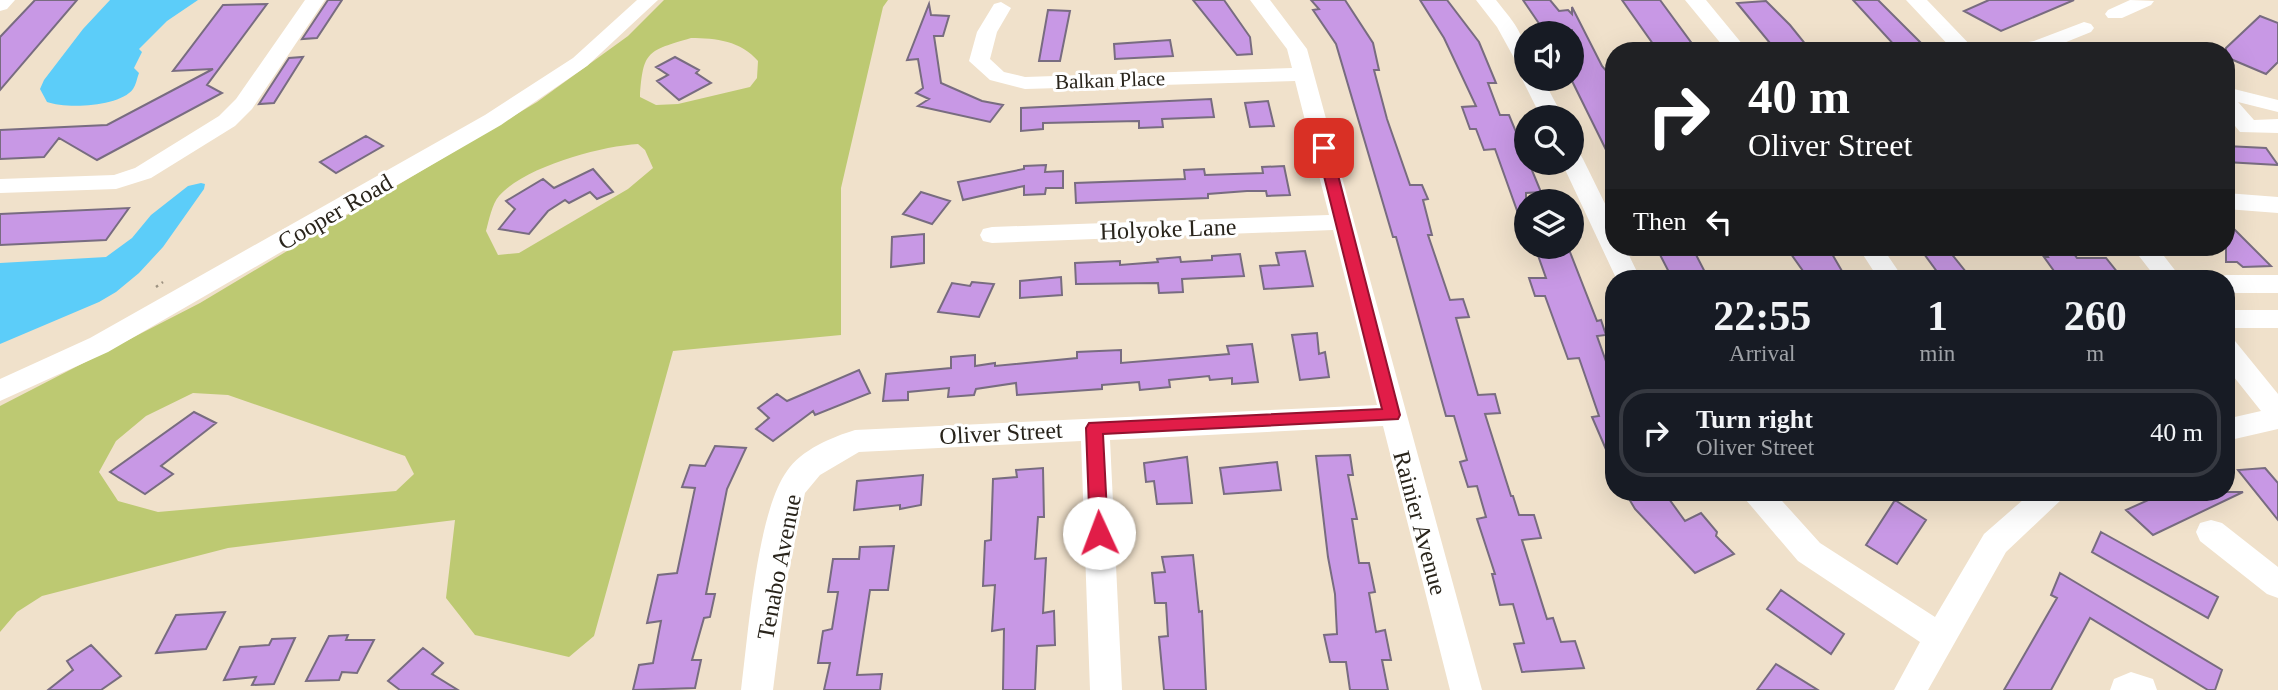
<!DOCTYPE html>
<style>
body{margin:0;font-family:"Times New Roman",serif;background:#242831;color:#f1f3f6;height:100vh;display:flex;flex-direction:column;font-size:26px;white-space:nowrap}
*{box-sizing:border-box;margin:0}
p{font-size:23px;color:#9ea1a6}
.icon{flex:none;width:38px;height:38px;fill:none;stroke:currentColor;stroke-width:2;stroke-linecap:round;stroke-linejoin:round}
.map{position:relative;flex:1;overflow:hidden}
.panel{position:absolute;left:1605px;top:270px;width:630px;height:231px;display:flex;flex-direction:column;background:#171b24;border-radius:28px;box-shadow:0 7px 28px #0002}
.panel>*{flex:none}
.guide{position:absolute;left:1605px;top:42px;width:630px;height:214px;border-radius:28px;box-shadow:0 7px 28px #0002;background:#202124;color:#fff;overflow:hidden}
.tools{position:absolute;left:1514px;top:21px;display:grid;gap:14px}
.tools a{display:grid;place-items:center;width:70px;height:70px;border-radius:50%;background:#171b24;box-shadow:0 7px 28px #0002;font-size:35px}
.pin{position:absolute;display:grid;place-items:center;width:60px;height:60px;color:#fff;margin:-30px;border-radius:14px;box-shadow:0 4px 10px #0006}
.me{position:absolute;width:77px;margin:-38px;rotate:358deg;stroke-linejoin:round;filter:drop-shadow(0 0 5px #0008)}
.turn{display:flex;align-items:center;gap:24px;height:147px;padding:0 28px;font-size:32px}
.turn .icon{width:91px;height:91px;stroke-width:2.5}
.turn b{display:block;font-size:49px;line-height:60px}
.then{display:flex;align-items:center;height:66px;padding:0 28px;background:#0003;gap:14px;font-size:26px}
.eta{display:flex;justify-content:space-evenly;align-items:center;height:119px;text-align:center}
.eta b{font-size:42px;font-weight:700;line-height:49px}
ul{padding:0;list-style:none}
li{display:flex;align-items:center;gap:21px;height:88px;margin:0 14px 10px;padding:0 14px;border:4px solid #363941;border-radius:28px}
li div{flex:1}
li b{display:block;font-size:26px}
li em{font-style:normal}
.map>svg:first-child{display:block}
.green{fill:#bdc972;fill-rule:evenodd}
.water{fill:#5ccdf9}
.building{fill:#c898e5;stroke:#786c80;stroke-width:2}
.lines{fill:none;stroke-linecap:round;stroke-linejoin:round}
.path{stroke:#9d9281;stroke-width:2.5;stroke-dasharray:2.5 4.5;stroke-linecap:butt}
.minor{fill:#fff;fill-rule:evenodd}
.route{fill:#e11d48;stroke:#92132f;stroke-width:2}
.labels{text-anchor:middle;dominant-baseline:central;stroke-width:6;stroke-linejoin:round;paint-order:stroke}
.far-street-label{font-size:21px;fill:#29241b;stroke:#fff}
.street-label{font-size:24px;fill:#29241b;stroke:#fff}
</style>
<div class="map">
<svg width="2278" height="690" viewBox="0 0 2278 690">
<rect width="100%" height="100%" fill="#f0e1cb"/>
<path class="green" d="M664 0H888L883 7 841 188V335L673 351 594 636 569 657 475 635 446 598 455 520 228 548 42 596 17 612 0 632V406L200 303 537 102 628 36ZM691 38C716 38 741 41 758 61L757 78 750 87 678 104 656 105 640 97C643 50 648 51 691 38ZM638 144 645 150 653 168 628 189 519 253 498 255 486 231C489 220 492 204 499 196 524 167 601 146 638 144ZM193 393 228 395 405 456 414 474 396 491 158 512 118 501 99 472 116 441 146 416Z"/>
<path class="water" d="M110 0H198L167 21 139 49 142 52 134 68 139 73C137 78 136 85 133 89 120 107 66 109 47 102L40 89 44 80 83 29Z
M201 183 205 184 204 189 163 247 139 273 116 292 99 302 0 344V263L106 257 132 238 151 215 188 186Z"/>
<path class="building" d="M35 0H77L0 90V37Z
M328 0H342L317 38 302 39Z
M1193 0H1224L1250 37 1252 54 1237 55Z
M1311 0H1345L1373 43 1379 70H1374L1387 119 1410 185H1422L1428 199 1423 200 1432 235H1428L1450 300 1463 299 1469 317 1456 318 1478 395 1495 394 1500 413 1485 414 1511 496H1513L1519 515H1534L1541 538 1522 540 1547 619 1553 618 1561 642 1575 641 1584 668 1522 672 1514 644 1524 643 1513 604 1500 605 1492 574H1495L1477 519 1486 517 1477 486 1468 487 1460 462 1467 460 1454 416H1446L1396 237H1393L1336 44 1313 10 1319 9Z
M1420 0H1447L1479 42 1496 83H1488L1500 115H1509L1526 156V163H1529L1541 192 1526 193V229L1524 230 1495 149 1484 150 1476 129H1470L1462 107 1476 106 1444 38Z
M1523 0H1550L1559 11 1568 10 1572 14V7L1602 66 1614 80V166L1572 81V30L1554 32 1548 24 1540 25Z
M1622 0H1660L1693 45 1680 46 1683 51H1658Z
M1853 0H1878L1923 45 1896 47Z
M1989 0H2074L2001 31 1964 11Z
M1766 1 1790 25 1807 46 1774 48 1737 3Z
M267 4 207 85 222 93 97 160 59 138 44 157 0 159V130L107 125 213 69 173 71 223 5Z
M929 4 931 15 949 16 943 36H934L941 83 982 101 1003 105 990 122 918 106 929 99 916 93 923 88 918 59 907 60Z
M1048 10 1070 11 1060 61H1039Z
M2260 16 2278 23V62L2266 74 2226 57V48Z
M1170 40 1173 56 1115 59 1114 44Z
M303 57 274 103 259 104 289 58Z
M675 57 699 70 696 73 711 83 679 100 657 81 668 75 656 67Z
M1211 99 1214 117 1162 119 1163 127 1139 128V121L1043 123V129L1021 131V108Z
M1268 101 1274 126 1250 127 1245 103Z
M366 136 383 146 336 173 320 162Z
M2226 146 2266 148 2278 165 2226 162Z
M1046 165 1045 172 1063 171V188H1046L1045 194 1024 195V186L963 200 958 182 1024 169V166Z
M1284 166 1290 195 1267 196 1266 191H1247L1208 194V198L1076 203 1075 183 1185 179 1184 170 1204 169 1205 175 1263 173 1262 167Z
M593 169 613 192 597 199 590 192 569 203 565 200 548 211 529 234 499 229 515 209 506 201 543 179 554 188Z
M921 192 950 201 932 224 903 214Z
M129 208 106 240 0 245V214Z
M2226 221 2271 266 2243 267 2237 262H2226Z
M924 234V263L891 267 892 237Z
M1535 247H1568L1597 321 1601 320 1606 335 1597 336 1608 367H1614V468L1592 417 1599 416 1579 358 1568 359 1545 296H1535L1529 278H1546Z
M1656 247H1692L1708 278H1672Z
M1786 247H1828L1846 278H1808Z
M1919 247H1946L1966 272 1938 273Z
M2041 247H2069L2077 258H2106L2122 278H2059L2044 257H2048Z
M1305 251 1313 286 1264 289 1260 266 1279 265 1276 253Z
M1240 254 1244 276 1182 279 1183 292 1159 293 1158 283 1076 284 1075 263 1120 261V265L1158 262 1157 259 1180 257 1181 262 1212 260V256Z
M1061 277 1062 295 1020 298V281Z
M972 282 994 284 979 317 938 312 952 283 970 286Z
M1317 333 1319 354 1325 352 1329 377 1300 380 1292 335Z
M1252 344 1258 382 1232 384V378L1210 380 1209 376 1169 380 1170 387 1140 390 1139 382 1102 385V389L1017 395 1016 383 976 389 974 395 948 397 949 388 908 392V400L883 401 886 374 951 368V357L975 355V366L995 363V366L1077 358V352L1121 350V363L1229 354 1227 346Z
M859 370 870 393 815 415 813 411 773 441 756 429 769 418 758 408 777 394 787 401Z
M194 412 216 423 161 466 173 474 145 494 110 472Z
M715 446 746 448 727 489 706 594H715L710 617 704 618 692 660H701L695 688 633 690 639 665 653 663 661 621 647 623 658 575 677 573 695 488 682 487 690 465 705 466Z
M1350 455 1353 475H1348L1357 519H1352L1359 563H1369L1375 592 1369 593 1376 632 1385 630 1391 660H1382L1388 690H1350L1346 662H1330L1324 635 1337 634 1335 594 1328 557 1316 456Z
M1187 457 1192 503 1157 504 1154 481 1146 482 1144 463Z
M1277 462 1281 490 1224 494 1220 468Z
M1043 468 1044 517H1038L1035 559 1046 558 1043 613 1054 611 1055 645 1037 646 1035 690H1003L1004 629 992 631 995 585 983 586 985 541 991 540 993 479 1017 477 1016 470Z
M2265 468 2278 483V520L2238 470Z
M923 475 921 505 900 509V505L854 510 857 481Z
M1625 492H1664L1685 521 1701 513 1717 532 1716 536 1734 554 1695 573 1635 509Z
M2166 492H2243L2153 535 2126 510Z
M1895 500 1926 520 1897 564 1866 545Z
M2101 532 2218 597 2208 618 2092 552Z
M894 546 888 590H870L857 675 882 674 880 690H824L830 663H818L823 631 832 629 838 592H828L833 559H859L860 547Z
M1193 555 1199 612 1202 611 1206 690H1164L1159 637 1168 636 1166 603H1155L1152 573 1165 572 1162 557Z
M2060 573 2222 670 2215 690H2208L2090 618 2051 690H2004L2057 598 2051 595Z
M1781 590 1844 634 1831 654 1767 609Z
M225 612 206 649 156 653 176 615Z
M348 635 346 640H374L357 673 342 672 339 680 306 681 329 636Z
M295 638 274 684 252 685 256 677 224 680 240 647 269 645 272 639Z
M91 645 121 676 101 690H48L73 670 67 661Z
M423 648 443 663 432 674 458 690H400L388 681Z
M1776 664 1818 690H1757Z"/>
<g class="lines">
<path class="path" d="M156 287 163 282"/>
<path class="minor" d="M0 0H15L7 9 0 11Z
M305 0H325L252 109 235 126 151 178 116 189 0 193V179L114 175 135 168 219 116 236 99Z
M637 0H658L587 66 501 125 108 352 0 401V379L90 338 485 115 573 58Z
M1250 0H1270L1307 49 1482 690H1450L1383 426 1110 440 1122 690H1090L1081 441 859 452 820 475 805 493 787 579 773 690H741C748 636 757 512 787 471 801 450 832 437 855 430L1377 405 1333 230 992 243 983 241 980 235 983 229 992 227 1329 215 1295 81 1025 89 990 80 969 61 977 32 994 4 1001 2 1011 8 997 32 990 59 1004 72 1025 77 1292 68 1287 49Z
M1476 0H1496C1517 27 1526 33 1526 69L1519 67 1497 27Z
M1685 0H1706L1748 51H1727Z
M1906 0H1927L1976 51H1954Z
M2130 0 2154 1 2151 5 2122 18H2108L2105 14 2108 10Z
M2084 22 2091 24 2094 28 2091 32 2044 51H1995L1998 47 2034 41Z
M1526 74V79H1543L1563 117H1541L1522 79Z
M2226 87 2278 100V112L2238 102 2254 120 2278 119V133L2240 132 2226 115Z
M1572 152 1580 154 1583 159 1614 222V247H1625L1640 278H1616L1562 163H1572Z
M2226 193 2278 197V213L2226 209Z
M1858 247H1882L1903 278H1878Z
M2132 247H2157L2181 278H2156Z
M2226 275H2278V293H2226V278H2217Z
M2226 310H2278V328H2226Z
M2226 338 2235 341 2278 394V429L2226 441V419L2261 411 2226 367Z
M1742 492H1774L1820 543 1935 617 1984 534 2032 492H2066L2061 500 2006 552 1928 690H1894L1920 642 1798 561 1746 500Z
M2211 520 2222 523 2278 567V598L2267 594 2200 541 2196 532 2200 523Z
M2131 672 2153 679 2157 690H2110L2114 679Z"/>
</g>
<path class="route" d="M1324 144 1331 148 1400 415 1398 419 1103 434 1108 533 1106 538 1099 540 1093 538 1090 533 1086 428 1089 423 1382 409 1317 148Z"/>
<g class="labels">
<g class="far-street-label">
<text transform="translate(1110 80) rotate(-2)">Balkan Place</text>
</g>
<g class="street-label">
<text transform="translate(335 212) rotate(-30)">Cooper Road</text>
<text transform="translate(1168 229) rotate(-2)">Holyoke Lane</text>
<text transform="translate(1001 433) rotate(-3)">Oliver Street</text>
<text transform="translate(1420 523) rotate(75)">Rainier Avenue</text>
<text transform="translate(779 567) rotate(-79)">Tenabo Avenue</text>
</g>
</g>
</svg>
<div class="tools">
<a><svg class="icon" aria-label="sound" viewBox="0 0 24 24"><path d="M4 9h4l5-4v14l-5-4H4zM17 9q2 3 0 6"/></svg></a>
<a><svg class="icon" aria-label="search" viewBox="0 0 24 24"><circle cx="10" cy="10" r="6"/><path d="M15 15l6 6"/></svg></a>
<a><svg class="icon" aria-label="layers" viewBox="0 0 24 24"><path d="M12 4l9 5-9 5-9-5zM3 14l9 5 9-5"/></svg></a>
</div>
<div class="pin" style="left:1324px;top:148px;background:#d93025"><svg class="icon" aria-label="arrive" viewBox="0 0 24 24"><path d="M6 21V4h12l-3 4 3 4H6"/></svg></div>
<svg class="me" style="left:1099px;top:533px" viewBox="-20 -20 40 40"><circle r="19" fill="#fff"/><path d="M0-13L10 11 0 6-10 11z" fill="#e11d48"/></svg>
<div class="guide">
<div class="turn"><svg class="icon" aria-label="right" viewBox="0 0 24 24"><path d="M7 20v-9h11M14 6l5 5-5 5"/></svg><div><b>40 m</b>Oliver Street</div></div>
<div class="then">Then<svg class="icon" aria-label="left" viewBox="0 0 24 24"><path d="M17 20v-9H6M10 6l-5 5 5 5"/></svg></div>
</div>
<section class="panel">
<div class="eta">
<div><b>22:55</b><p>Arrival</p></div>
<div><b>1</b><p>min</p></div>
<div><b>260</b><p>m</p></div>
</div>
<ul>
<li><svg class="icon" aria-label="right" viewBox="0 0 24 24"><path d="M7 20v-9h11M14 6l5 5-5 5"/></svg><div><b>Turn right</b><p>Oliver Street</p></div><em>40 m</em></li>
</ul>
</section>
</div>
